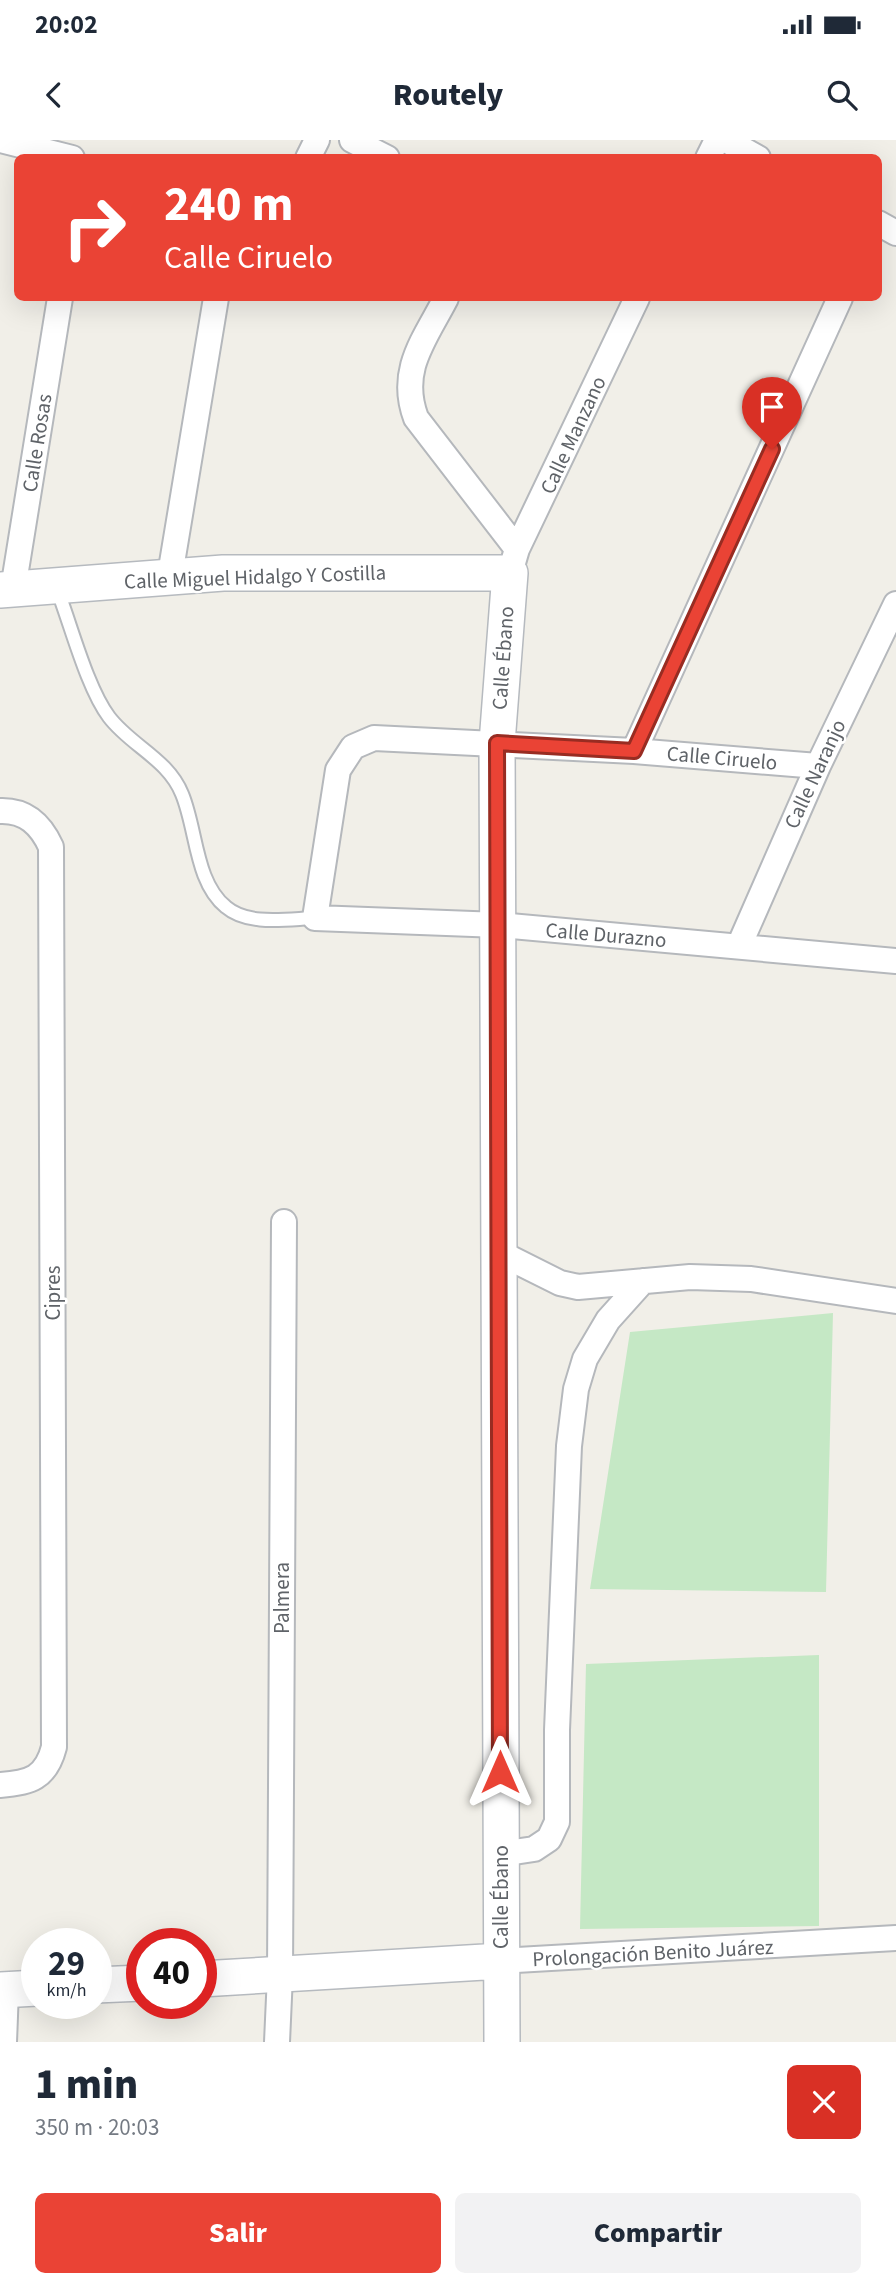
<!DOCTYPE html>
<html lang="es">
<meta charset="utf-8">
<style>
body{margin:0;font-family:"Source Sans 3",sans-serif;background:#f2f2f3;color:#1f2937;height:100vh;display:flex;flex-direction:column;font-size:26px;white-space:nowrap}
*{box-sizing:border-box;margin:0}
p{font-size:23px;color:#747a83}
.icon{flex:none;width:38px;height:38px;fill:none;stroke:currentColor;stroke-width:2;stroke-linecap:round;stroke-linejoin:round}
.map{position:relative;height:1902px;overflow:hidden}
.details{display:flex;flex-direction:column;background:#fff;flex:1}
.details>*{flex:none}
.top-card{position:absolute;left:14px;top:14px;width:868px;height:147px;border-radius:10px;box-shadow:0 7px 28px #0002;background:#ea4335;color:#fff;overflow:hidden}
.speed{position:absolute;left:21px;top:1788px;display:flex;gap:14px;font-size:35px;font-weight:700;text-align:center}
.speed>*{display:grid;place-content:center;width:91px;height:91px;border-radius:50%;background:#fff;box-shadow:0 7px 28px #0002;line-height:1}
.speed small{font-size:18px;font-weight:400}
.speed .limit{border:10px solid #d22;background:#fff;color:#111}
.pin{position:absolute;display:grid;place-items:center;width:60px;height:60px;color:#fff;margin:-72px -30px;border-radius:50% 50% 50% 0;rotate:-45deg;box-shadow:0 0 7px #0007}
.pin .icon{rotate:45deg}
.me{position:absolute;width:77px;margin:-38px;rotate:0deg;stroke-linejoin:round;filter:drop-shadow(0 0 5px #0008)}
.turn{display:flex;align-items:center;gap:24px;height:147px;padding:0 35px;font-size:32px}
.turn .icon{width:91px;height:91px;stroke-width:2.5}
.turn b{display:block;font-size:49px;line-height:60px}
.round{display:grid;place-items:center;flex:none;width:74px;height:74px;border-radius:10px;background:#f2f2f3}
.headline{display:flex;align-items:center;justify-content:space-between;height:119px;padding:0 35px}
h1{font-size:42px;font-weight:800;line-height:52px}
.primary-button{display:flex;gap:14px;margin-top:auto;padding:14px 35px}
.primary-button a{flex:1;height:80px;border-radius:10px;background:#ea4335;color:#fff;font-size:28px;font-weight:800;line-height:80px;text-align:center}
.primary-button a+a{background:#f2f2f3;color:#1f2937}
.status{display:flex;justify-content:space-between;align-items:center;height:49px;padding:0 35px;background:#fff;direction:ltr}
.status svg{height:19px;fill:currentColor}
header{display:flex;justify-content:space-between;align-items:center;height:91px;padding:0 35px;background:#fff;font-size:32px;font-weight:800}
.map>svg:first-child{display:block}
.green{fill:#c5e8c5}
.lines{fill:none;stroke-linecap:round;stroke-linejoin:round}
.lane-casing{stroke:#b5b8bc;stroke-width:16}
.street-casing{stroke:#b5b8bc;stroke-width:28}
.secondary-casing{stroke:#b6babf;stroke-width:38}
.lane{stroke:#fff;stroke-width:12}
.street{stroke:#fff;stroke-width:24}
.secondary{stroke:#fff;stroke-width:35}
.route-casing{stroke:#982c22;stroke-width:18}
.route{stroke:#ea4335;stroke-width:12}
.labels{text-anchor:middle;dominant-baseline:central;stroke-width:5;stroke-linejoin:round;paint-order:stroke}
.street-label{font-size:21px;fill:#5f6368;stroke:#fff}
</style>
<div class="status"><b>20:02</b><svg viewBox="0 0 49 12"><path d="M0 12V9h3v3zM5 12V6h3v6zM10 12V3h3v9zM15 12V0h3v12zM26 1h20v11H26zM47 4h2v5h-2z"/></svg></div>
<header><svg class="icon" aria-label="back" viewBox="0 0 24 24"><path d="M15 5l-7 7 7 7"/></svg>Routely<svg class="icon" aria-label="search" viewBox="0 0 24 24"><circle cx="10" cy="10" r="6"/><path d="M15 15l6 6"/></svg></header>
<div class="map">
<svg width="896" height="1902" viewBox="0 0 896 1902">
<rect width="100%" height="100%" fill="#f1efe8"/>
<path class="green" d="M833 1173 826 1452 590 1449 630 1192Z
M819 1515V1786L580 1789 586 1524Z"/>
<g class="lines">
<defs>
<path id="lane" d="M57 449C71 485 87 548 109 577 131 606 168 619 182 654 197 690 195 742 226 767 248 786 287 779 315 778"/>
<path id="street" d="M1 0 72 18
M352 0 387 18
M726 0 758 18
M308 18 317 0
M708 18 717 0
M878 83 896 93
M446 158C425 199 398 230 416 278L517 409
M510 433 517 409 637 158
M170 435 216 158
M13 449 60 158
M634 611 840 158
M818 626 634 611 374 598 353 607 338 630 315 778 499 785 896 821
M0 671C26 670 41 685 51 707L54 1607C46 1638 30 1643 0 1645
M739 806 818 626 896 464
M500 1113 560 1143 578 1147 690 1137 751 1139 896 1161
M500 1714 534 1709 549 1699 557 1682V1590L569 1306 576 1249 585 1219 608 1180 643 1141
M501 1821 896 1798
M4 1902 6 1850
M277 1902 280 1835 284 1082"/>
<path id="secondary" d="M0 450 223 433H510L497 603 502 1902
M201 1839 501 1821
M96 1845 142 1843
M0 1850 37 1848"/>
</defs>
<use href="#lane" class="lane-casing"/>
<use href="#street" class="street-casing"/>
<use href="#secondary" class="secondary-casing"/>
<use href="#lane" class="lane"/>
<use href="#street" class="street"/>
<use href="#secondary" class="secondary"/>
</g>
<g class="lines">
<defs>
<path id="route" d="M500 1632 497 603 634 611 772 309"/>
</defs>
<use href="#route" class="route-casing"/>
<use href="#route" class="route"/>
</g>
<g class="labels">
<g class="street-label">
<text transform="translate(573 295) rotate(-65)">Calle Manzano</text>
<text transform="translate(37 303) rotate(-81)">Calle Rosas</text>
<text transform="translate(255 437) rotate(-2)">Calle Miguel Hidalgo Y Costilla</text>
<text transform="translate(503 518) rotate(-86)">Calle Ébano</text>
<text transform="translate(722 618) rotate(5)">Calle Ciruelo</text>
<text transform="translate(815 634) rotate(-65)">Calle Naranjo</text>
<text transform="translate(606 795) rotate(5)">Calle Durazno</text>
<text transform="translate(53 1153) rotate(-90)">Cipres</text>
<text transform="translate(282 1458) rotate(-90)">Palmera</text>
<text transform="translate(501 1757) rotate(-90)">Calle Ébano</text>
<text transform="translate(653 1813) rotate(-3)">Prolongación Benito Juárez</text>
</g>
</g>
</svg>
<div class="speed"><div>29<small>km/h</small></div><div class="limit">40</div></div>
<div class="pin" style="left:772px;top:309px;background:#d93025"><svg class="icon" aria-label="arrive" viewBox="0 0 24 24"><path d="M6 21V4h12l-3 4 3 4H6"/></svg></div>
<svg class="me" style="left:500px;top:1632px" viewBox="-20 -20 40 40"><path d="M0-17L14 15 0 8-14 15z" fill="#ea4335" stroke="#fff" stroke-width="4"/></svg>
<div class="top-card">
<div class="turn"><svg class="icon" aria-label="right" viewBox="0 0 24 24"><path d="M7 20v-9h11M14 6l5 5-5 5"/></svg><div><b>240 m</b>Calle Ciruelo</div></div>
</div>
</div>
<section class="details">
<div class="headline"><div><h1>1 min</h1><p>350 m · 20:03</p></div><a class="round" style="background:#d93025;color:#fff"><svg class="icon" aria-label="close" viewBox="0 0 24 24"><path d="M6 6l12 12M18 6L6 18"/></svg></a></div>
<div class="primary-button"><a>Salir</a><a>Compartir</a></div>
</section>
